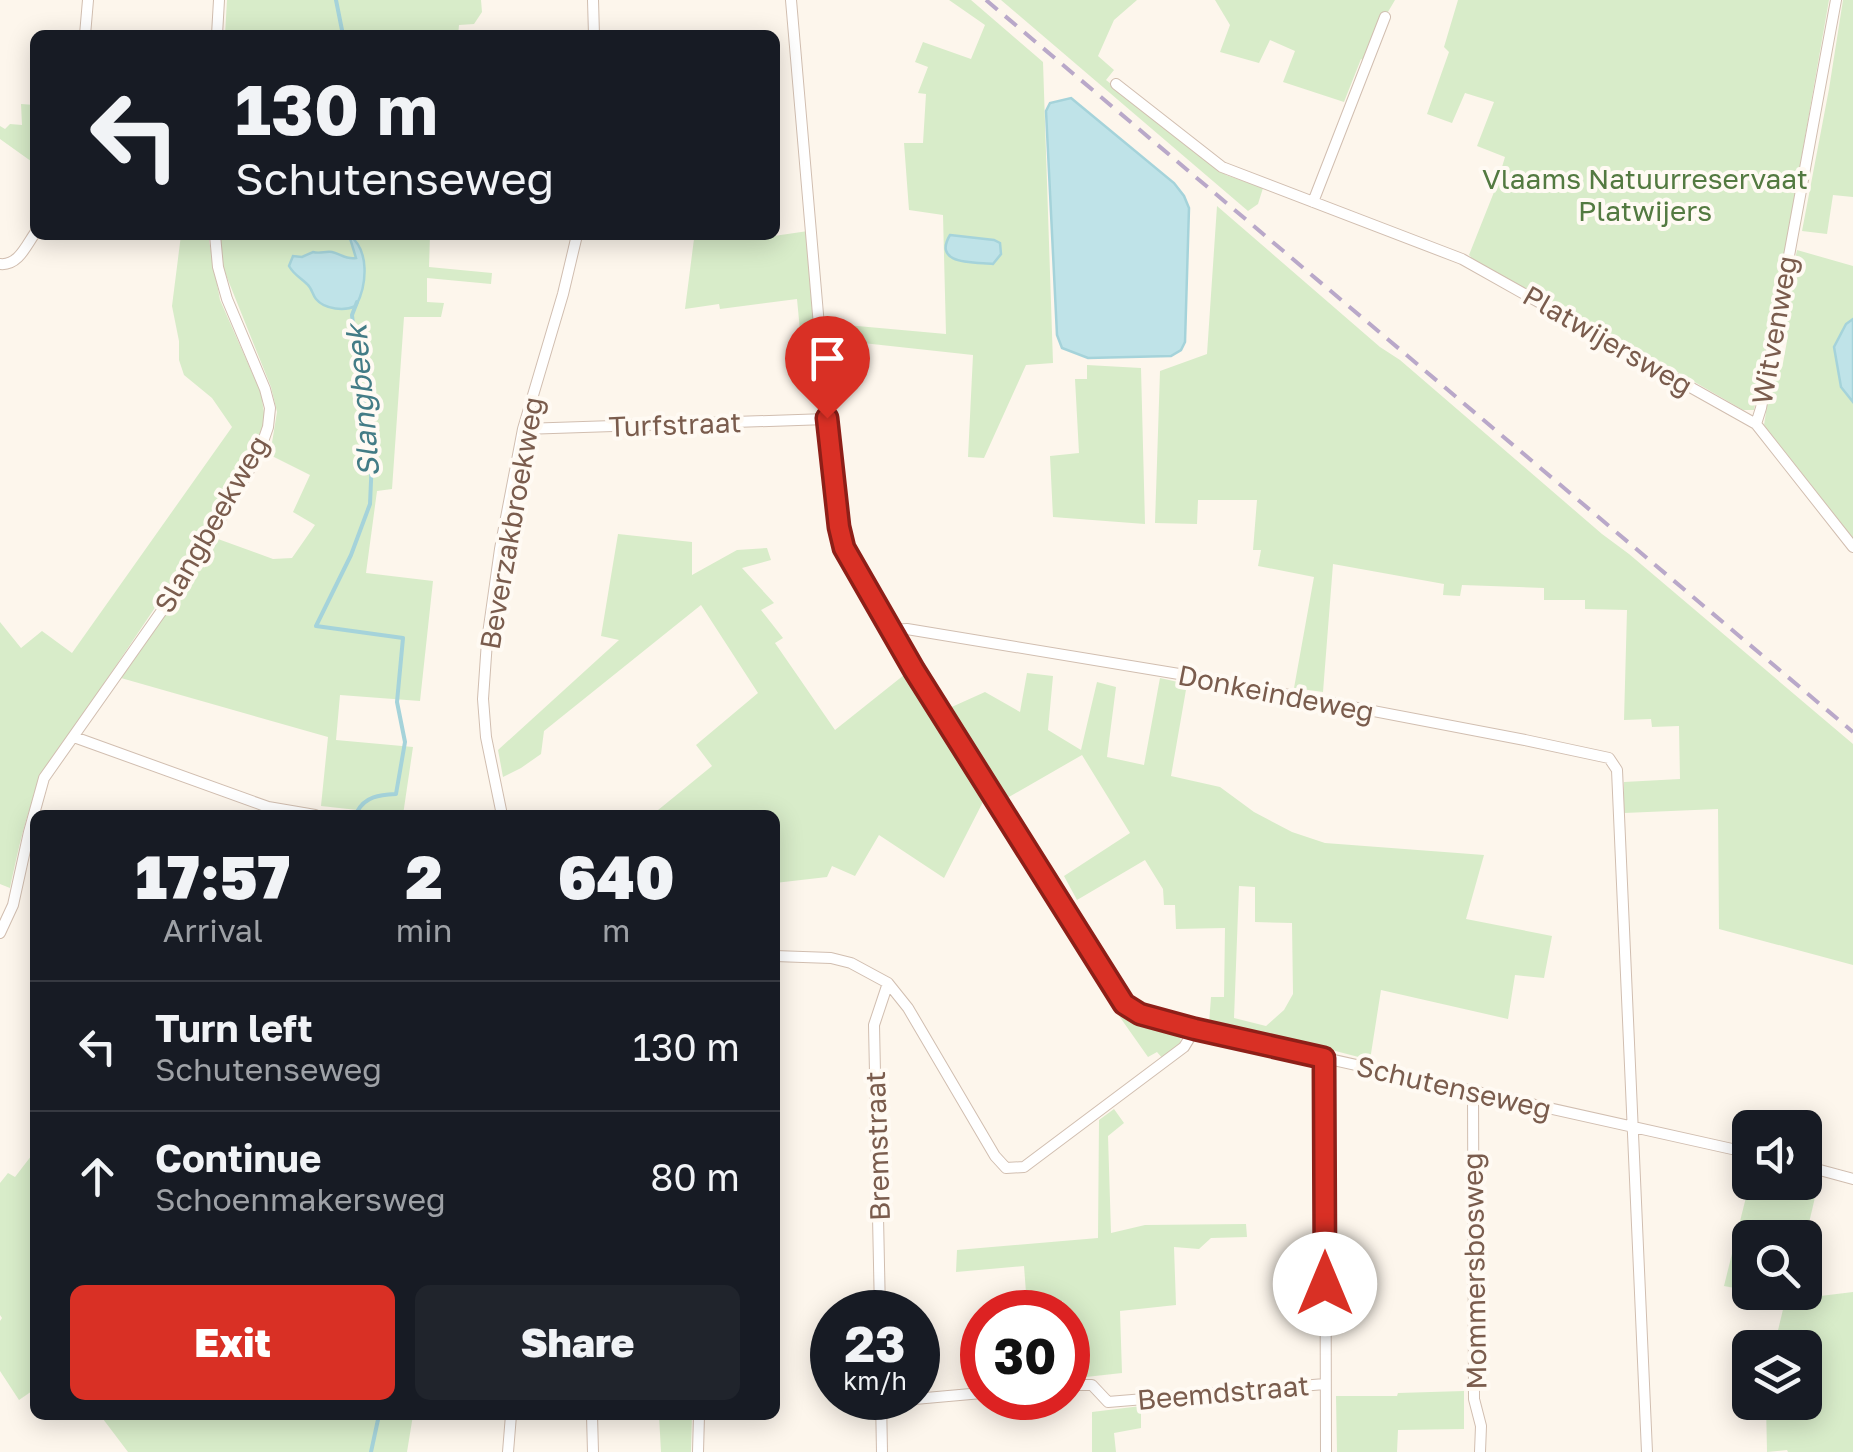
<!DOCTYPE html>
<style>
body{margin:0;font-family:"Golos Text",sans-serif;background:#20242c;color:#f1f3f6;height:100vh;display:flex;flex-direction:column;font-size:38px;white-space:nowrap}
*{box-sizing:border-box;margin:0}
p{font-size:32px;color:#9ea1a6}
.icon{flex:none;width:55px;height:55px;fill:none;stroke:currentColor;stroke-width:2;stroke-linecap:round;stroke-linejoin:round}
.map{position:relative;flex:1;overflow:hidden}
.panel{position:absolute;left:30px;top:810px;width:750px;height:610px;display:flex;flex-direction:column;background:#171b24;border-radius:15px;box-shadow:0 5px 25px #0003}
.panel>*{flex:none}
.banner{position:absolute;left:30px;top:30px;width:750px;height:210px;border-radius:15px;box-shadow:0 5px 25px #0003;background:#171b24;color:#f1f3f6;overflow:hidden}
.controls{position:absolute;left:1732px;top:1110px;display:grid;gap:20px}
.controls a{display:grid;place-items:center;width:90px;height:90px;border-radius:15px;background:#171b24;box-shadow:0 5px 25px #0003;font-size:50px}
.speed{position:absolute;left:810px;top:1290px;display:flex;gap:20px;font-size:50px;font-weight:700;text-align:center}
.speed>*{display:grid;place-content:center;width:130px;height:130px;border-radius:50%;background:#171b24;box-shadow:0 5px 25px #0003;line-height:1}
.speed small{font-size:25px;font-weight:400}
.speed .limit{border:15px solid #d22;background:#fff;color:#111}
.pin{position:absolute;display:grid;place-items:center;width:85px;height:85px;color:#fff;margin:-102px -42px;border-radius:50% 50% 50% 0;rotate:-45deg;box-shadow:0 0 10px #0007}
.pin .icon{rotate:45deg}
.me{position:absolute;width:110px;margin:-55px;rotate:0deg;stroke-linejoin:round;filter:drop-shadow(0 0 8px #0008)}
.turn{display:flex;align-items:center;gap:35px;height:210px;padding:0 40px;font-size:45px}
.turn .icon{width:130px;height:130px;stroke-width:2.5}
.turn b{display:block;font-size:70px;line-height:85px}
.eta{display:flex;justify-content:space-evenly;align-items:center;height:170px;text-align:center}
.eta b{font-size:60px;font-weight:800;line-height:70px}
.action{display:flex;gap:20px;margin-top:auto;padding:20px 40px}
.action a{flex:1;height:115px;border-radius:15px;background:#d93025;color:#fff;font-size:40px;font-weight:800;line-height:115px;text-align:center}
.action a+a{background:#20242c;color:#f1f3f6}
ul{padding:0;list-style:none}
li{display:flex;align-items:center;gap:30px;height:130px;padding:0 40px;border-top:2px solid #363941}
li div{flex:1}
li b{display:block;font-size:38px}
li em{font-style:normal}
.map>svg:first-child{display:block}
.green{fill:#d8ecc9;fill-rule:evenodd}
.water{fill:#bfe3e8;stroke:#a5d3da;stroke-width:2.5}
.lines{fill:none;stroke-linecap:round;stroke-linejoin:round}
.stream{stroke:#a5d3da;stroke-width:4}
.street-casing{stroke:#d1beb0;stroke-width:12}
.street{stroke:#fff;stroke-width:10}
.rail{stroke:#b9a8c9;stroke-width:4;stroke-dasharray:15 10;stroke-linecap:butt}
.route-casing{stroke:#8d1f18;stroke-width:25}
.route{stroke:#d93025;stroke-width:18}
.labels{text-anchor:middle;dominant-baseline:central;stroke-width:8;stroke-linejoin:round;paint-order:stroke}
.park-label{font-size:28px;fill:#537a41;stroke:#fffaf3}
.street-label{font-size:28px;fill:#7a5c4d;stroke:#fffaf3}
.water-label{font-size:30px;font-style:italic;fill:#437c86;stroke:#fffaf3}
</style>
<div class="map">
<svg width="1853" height="1452" viewBox="0 0 1853 1452">
<rect width="100%" height="100%" fill="#fdf6ec"/>
<path class="green" d="M227 0H481L482 12 474 24 459 25 458 35H225Z
M949 0H971L1043 62 1053 363 1026 365 984 458 968 457 973 355 826 339 824 323 946 334 943 215 909 210 904 143H923L926 94 918 93 928 67 915 62 923 42 971 59 985 25Z
M1001 0H1137L1114 20 1098 56 1114 70 1106 80 1226 175 1263 188 1258 204 1248 211Z
M1215 0H1395L1385 17 1367 62 1361 59 1344 102 1283 82 1295 51 1270 40 1259 63 1220 52 1230 25Z
M1458 0H1829L1771 331 1754 410H1743L1634 347 1468 264 1471 257 1469 255 1496 187 1505 157 1477 146 1494 102 1465 93 1452 123 1427 114 1449 52 1444 47Z
M1843 0H1853V197L1833 195 1827 234 1802 231 1829 89Z
M21 104 35 105V164L0 139V126L5 129 10 124 22 125Z
M1217 206 1380 347 1400 360 1602 534 1629 554 1853 744V965L1719 929 1718 809 1624 813V782L1680 779 1679 726 1652 727 1651 719 1624 720 1627 610 1585 609V600H1544V588L1462 585 1460 596 1443 595 1444 584 1333 564 1323 692 1294 688 1314 577 1258 566 1261 550H1253L1257 500H1198L1197 524 1155 523 1160 371 1207 354Z
M808 231 815 339 801 341 797 299 720 309 719 304 685 309 694 239 774 236Z
M181 235H208L220 300 261 393 266 426 252 463 48 767C27 804 19 847 10 888L0 884V622L21 648 42 631 72 653 232 427 212 398 184 375 179 360V341L172 306Z
M220 235H430L429 267 492 273 491 284 427 278V302L444 303 441 317H404L392 489 377 491 366 573 433 581 420 701 340 695 336 740 413 747 403 815 321 806 328 737 121 678 218 539 273 559 292 558 315 525 293 512 310 475 270 455 277 412 271 387 222 265Z
M1797 250 1853 266V319L1845 324 1841 387 1853 402V538L1764 425 1774 361 1783 363 1787 341 1778 338Z
M1087 365 1141 368 1145 524 1053 517 1050 456 1079 453 1075 379H1087Z
M618 534 692 542V575L737 550 767 548 771 560 742 568 774 603 761 610 783 638 775 643 835 730 909 671 986 796 944 878 879 835 855 876 832 866 827 877 775 883V815H652L712 766 696 745 758 693 701 605 544 731 541 754 521 768 503 777 498 750 619 640 601 636Z
M1027 673 1053 676 1048 730 1081 750 1097 682 1116 687 1107 757 1144 765 1160 678 1187 684 1171 776 1220 787 1254 812 1292 832 1325 843 1484 855 1466 919 1552 936 1544 978 1515 975 1508 1019 1381 990 1370 1060 1324 1048 1209 1024 1211 997H1224L1225 928 1176 929 1175 905H1164L1163 889 1145 860 1077 900 1064 876 1130 833 1082 755 1002 801 945 710 985 692 1020 712ZM1239 886 1255 887V922L1292 923 1293 994 1284 1010 1266 1026 1234 1018Z
M1124 1009 1177 1029 1181 1035 1180 1044 1163 1059 1157 1052 1148 1057 1117 1013Z
M1114 1109 1124 1123 1108 1136 1111 1233 1145 1225 1246 1224 1247 1237 1211 1238 1199 1249 1174 1247 1176 1305 1120 1311 1122 1373 1068 1379V1312H1064L1063 1301 1027 1306 1024 1266 956 1272 957 1250 1098 1238 1099 1120Z
M35 1151V1389L19 1400 0 1371V1321L2 1318 0 1315V1183L8 1173 15 1177Z
M1805 1173 1820 1176 1805 1240V1238H1750V1291L1724 1286 1750 1181V1182H1805Z
M1805 1289 1812 1297 1853 1292V1452H1788L1787 1450 1767 1452 1766 1403 1805 1402V1348L1774 1347 1786 1297 1761 1293 1805 1292Z
M1464 1391V1429L1398 1430 1397 1452H1337L1336 1396H1397L1398 1393Z
M1141 1406V1428L1114 1433 1116 1452H1092V1412Z
M100 1415H413L407 1452H128Z
M659 1415H692L691 1452H661Z"/>
<path class="water" d="M1071 98 1174 183 1184 196 1189 208 1185 342 1181 350 1171 356 1088 358 1062 348 1057 335 1046 111 1050 103Z
M349 235C370 250 367 285 356 306 345 311 325 310 316 299 312 294 312 288 307 284 300 277 294 275 289 266L293 256 302 257 313 252C320 254 325 251 332 252 341 254 346 260 356 258Z
M950 235 994 240 1000 243 1001 254 993 264C974 262 932 265 950 235Z
M1853 319V402L1841 387 1834 347 1846 324Z"/>
<g class="lines">
<path class="stream" d="M336 0 343 35
M357 812C365 796 380 795 396 794L405 742 397 702 403 638 316 626 351 555 370 504 372 459 365 408 360 393 352 315 357 302
M371 1452 379 1415"/>
<defs>
<path id="street" d="M593 0 594 35
M791 0 827 419 839 527 844 549 914 669 1123 1004 1140 1014 1195 1029 1750 1153
M85 35 88 0
M217 35 219 0
M1116 84 1222 167 1462 259 1756 424 1853 547
M1313 202 1385 17
M0 264C18 266 26 246 35 233
M1756 424 1761 408 1836 0
M523 429 827 419
M890 630 907 629 1185 675 1525 740 1609 758 1617 770 1647 1452
M74 737 268 807 315 815
M502 815 486 737 483 699 487 641 500 549 523 429 563 294 577 235
M0 933 13 905 29 832 44 778 192 568 259 453 268 427 270 408 265 389 227 299 218 267 215 235
M775 956 831 958 851 963 888 983 908 1008 995 1156 1006 1168 1024 1167 1184 1047 1195 1029
M1325 1058 1326 1452
M1473 1090 1474 1399 1481 1426 1480 1452
M1805 1166 1853 1179
M880 1312 874 1025 888 983
M1068 1385H1092L1108 1402 1325 1384
M881 1398 882 1452
M881 1402 982 1393
M592 1415 593 1452
M508 1452 511 1415
M698 1452 699 1415"/>
</defs>
<use href="#street" class="street-casing"/>
<use href="#street" class="street"/>
<path class="rail" d="M986 0 1853 732"/>
</g>
<g class="lines">
<defs>
<path id="route" d="M827 418 839 527 844 548 914 670 1124 1004 1140 1014 1195 1029 1324 1058 1325 1284"/>
</defs>
<use href="#route" class="route-casing"/>
<use href="#route" class="route"/>
</g>
<g class="labels">
<g class="park-label">
<text x="1645" y="178">Vlaams Natuurreservaat<tspan x="1645" dy="32">Platwijers</tspan></text>
</g>
<g class="street-label">
<text transform="translate(1774 330) rotate(-80)">Witvenweg</text>
<text transform="translate(1608 340) rotate(30)">Platwijersweg</text>
<text transform="translate(675 424) rotate(-2)">Turfstraat</text>
<text transform="translate(511 523) rotate(-80)">Beverzakbroekweg</text>
<text transform="translate(211 524) rotate(-60)">Slangbeekweg</text>
<text transform="translate(1276 693) rotate(11)">Donkeindeweg</text>
<text transform="translate(1454 1087) rotate(13)">Schutenseweg</text>
<text transform="translate(877 1146) rotate(-92)">Bremstraat</text>
<text transform="translate(1474 1271) rotate(-91)">Mommersbosweg</text>
<text transform="translate(1223 1392) rotate(-5)">Beemdstraat</text>
</g>
<g class="water-label">
<text transform="translate(362 401) rotate(-95)">Slangbeek</text>
</g>
</g>
</svg>
<div class="controls">
<a><svg class="icon" aria-label="sound" viewBox="0 0 24 24"><path d="M4 9h4l5-4v14l-5-4H4zM17 9q2 3 0 6"/></svg></a>
<a><svg class="icon" aria-label="search" viewBox="0 0 24 24"><circle cx="10" cy="10" r="6"/><path d="M15 15l6 6"/></svg></a>
<a><svg class="icon" aria-label="layers" viewBox="0 0 24 24"><path d="M12 4l9 5-9 5-9-5zM3 14l9 5 9-5"/></svg></a>
</div>
<div class="speed"><div>23<small>km/h</small></div><div class="limit">30</div></div>
<div class="pin" style="left:827px;top:418px;background:#d93025"><svg class="icon" aria-label="arrive" viewBox="0 0 24 24"><path d="M6 21V4h12l-3 4 3 4H6"/></svg></div>
<svg class="me" style="left:1325px;top:1284px" viewBox="-20 -20 40 40"><circle r="19" fill="#fff"/><path d="M0-13L10 11 0 6-10 11z" fill="#d93025"/></svg>
<div class="banner">
<div class="turn"><svg class="icon" aria-label="left" viewBox="0 0 24 24"><path d="M17 20v-9H6M10 6l-5 5 5 5"/></svg><div><b>130 m</b>Schutenseweg</div></div>
</div>
<section class="panel">
<div class="eta">
<div><b>17:57</b><p>Arrival</p></div>
<div><b>2</b><p>min</p></div>
<div><b>640</b><p>m</p></div>
</div>
<ul>
<li><svg class="icon" aria-label="left" viewBox="0 0 24 24"><path d="M17 20v-9H6M10 6l-5 5 5 5"/></svg><div><b>Turn left</b><p>Schutenseweg</p></div><em>130 m</em></li>
<li><svg class="icon" aria-label="ahead" viewBox="0 0 24 24"><path d="M12 20V5M6 11l6-6 6 6"/></svg><div><b>Continue</b><p>Schoenmakersweg</p></div><em>80 m</em></li>
</ul>
<div class="action"><a>Exit</a><a>Share</a></div>
</section>
</div>
